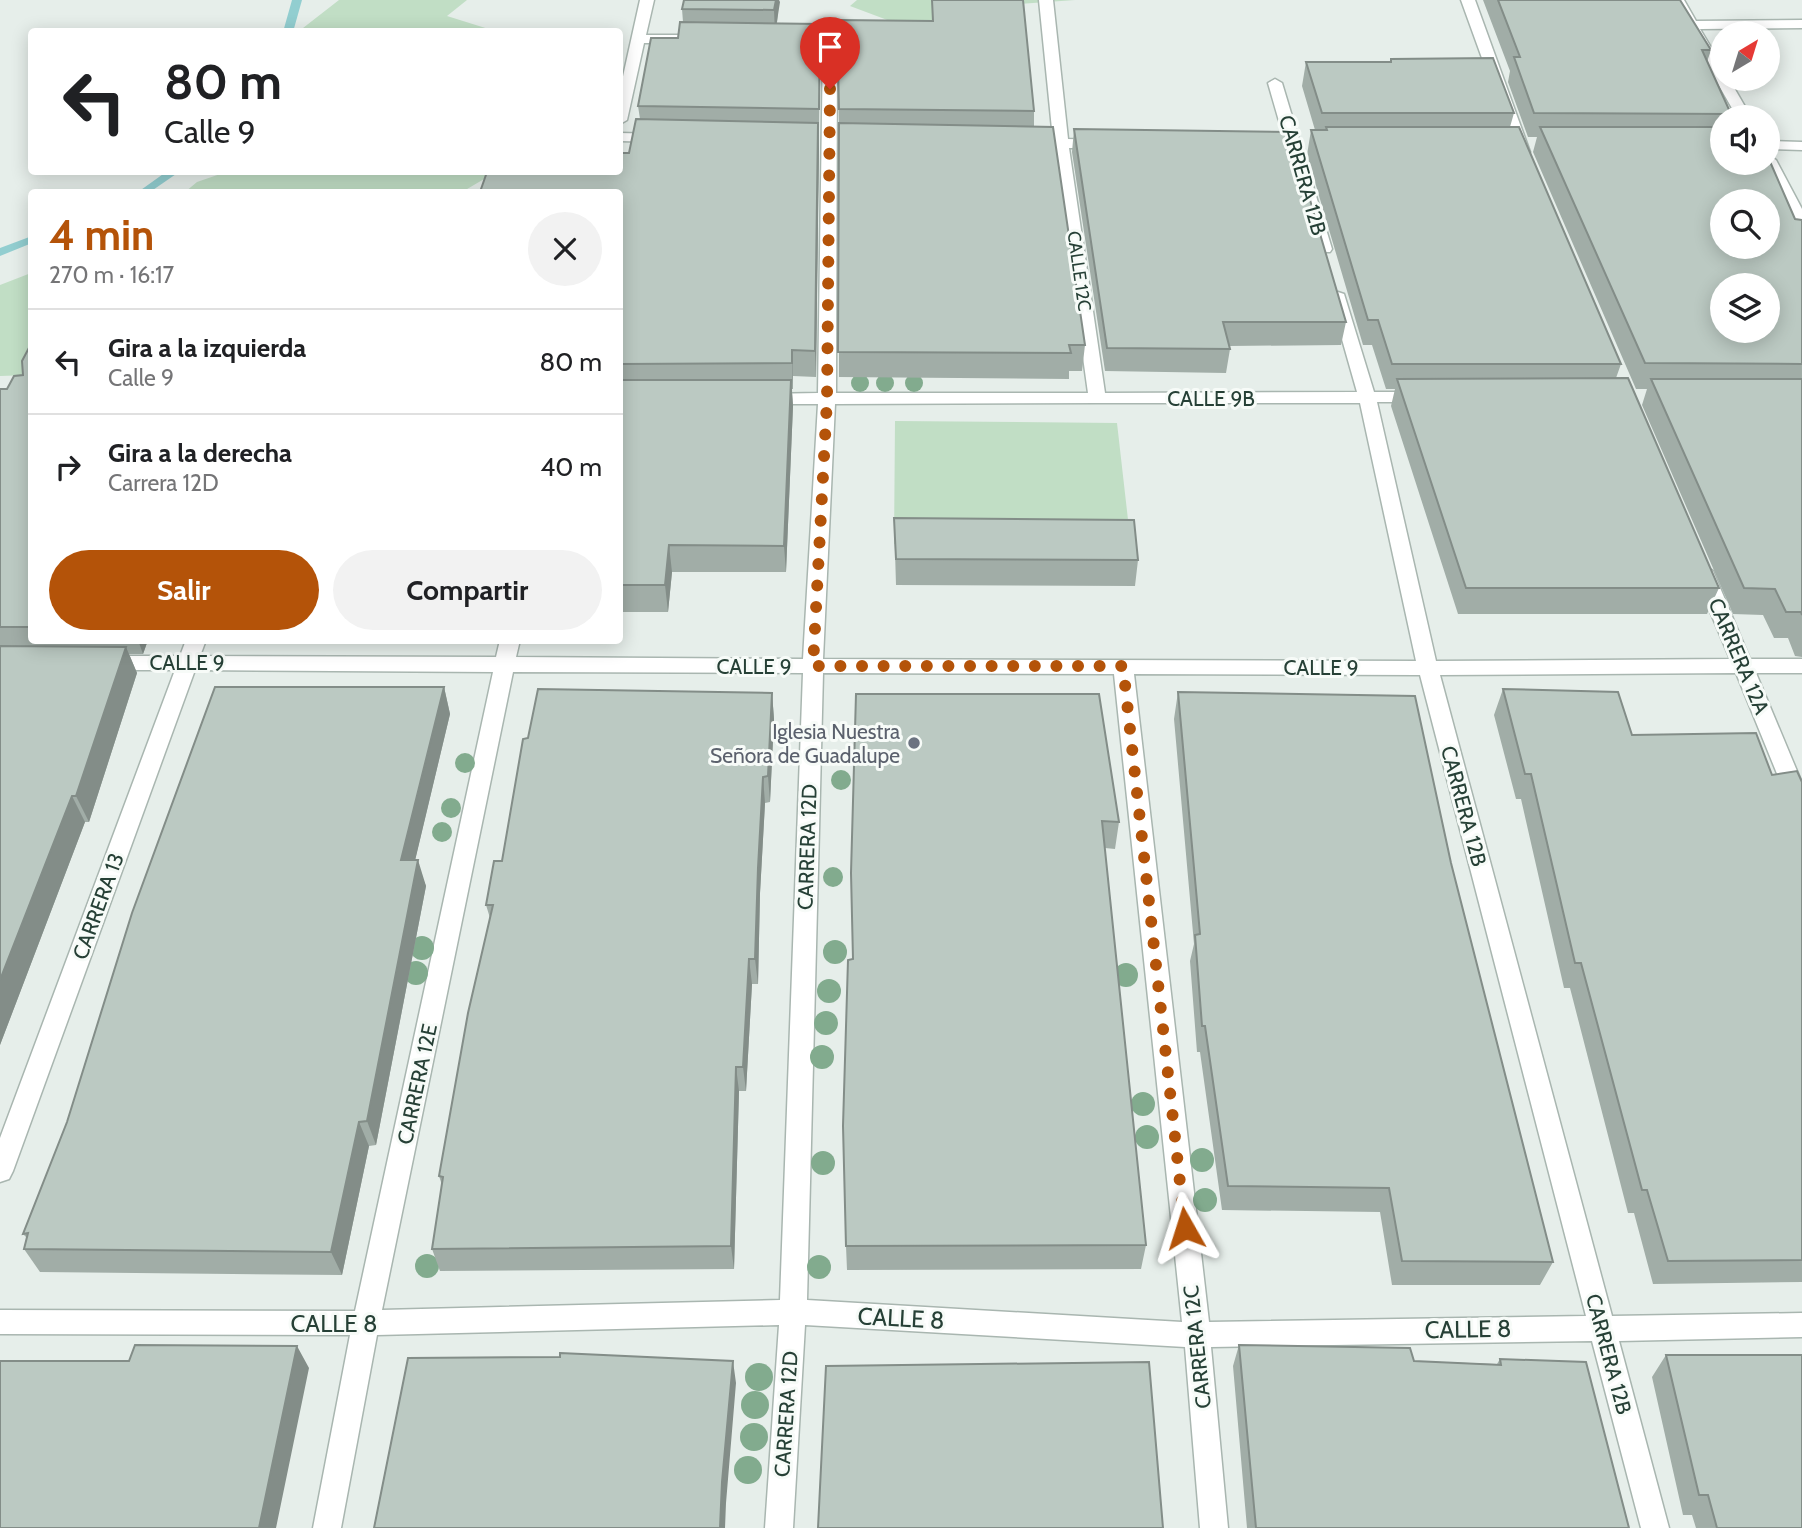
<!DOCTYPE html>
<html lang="es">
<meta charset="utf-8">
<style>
body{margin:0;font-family:Cabin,sans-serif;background:#f2f2f2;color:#202124;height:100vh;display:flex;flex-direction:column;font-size:26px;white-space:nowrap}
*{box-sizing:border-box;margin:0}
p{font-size:23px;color:#757577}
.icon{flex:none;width:38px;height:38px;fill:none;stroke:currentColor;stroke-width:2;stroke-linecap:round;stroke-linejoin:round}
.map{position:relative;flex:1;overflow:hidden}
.details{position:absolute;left:28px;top:189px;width:595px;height:455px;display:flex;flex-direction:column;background:#fff;border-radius:7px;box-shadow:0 4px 18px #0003}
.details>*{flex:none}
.top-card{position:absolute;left:28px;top:28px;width:595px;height:147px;border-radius:7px;box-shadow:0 4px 18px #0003;background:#fff;color:#202124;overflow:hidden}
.needle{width:46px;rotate:38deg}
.buttons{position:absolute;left:1710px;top:21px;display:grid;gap:14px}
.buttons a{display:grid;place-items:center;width:70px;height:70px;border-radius:50%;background:#fff;box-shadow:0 4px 18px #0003;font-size:35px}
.pin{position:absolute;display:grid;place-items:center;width:60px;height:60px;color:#fff;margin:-72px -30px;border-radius:50% 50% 50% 0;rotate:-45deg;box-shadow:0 0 7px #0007}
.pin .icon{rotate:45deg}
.me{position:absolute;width:77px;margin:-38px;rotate:354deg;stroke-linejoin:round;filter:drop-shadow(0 0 5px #0008)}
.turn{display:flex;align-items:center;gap:24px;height:147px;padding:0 21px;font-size:32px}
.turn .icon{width:91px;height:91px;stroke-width:2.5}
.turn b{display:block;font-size:49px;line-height:60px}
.round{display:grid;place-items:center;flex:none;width:74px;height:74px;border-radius:37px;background:#f2f2f2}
.overview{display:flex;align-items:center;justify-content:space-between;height:119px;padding:0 21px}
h1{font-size:42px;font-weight:700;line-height:52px;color:#b45309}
.action{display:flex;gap:14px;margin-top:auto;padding:14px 21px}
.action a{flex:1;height:80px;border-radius:42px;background:#b45309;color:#fff;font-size:28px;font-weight:700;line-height:80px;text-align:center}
.action a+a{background:#f2f2f2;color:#202124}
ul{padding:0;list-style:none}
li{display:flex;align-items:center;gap:21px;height:105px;padding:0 21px;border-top:2px solid #e0e0e0}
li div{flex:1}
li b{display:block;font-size:26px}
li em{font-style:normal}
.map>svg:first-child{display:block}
.green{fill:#c1dec5}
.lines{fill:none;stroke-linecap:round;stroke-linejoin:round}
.stream{fill:#92ced0;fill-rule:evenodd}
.minor-casing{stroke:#a9b6b0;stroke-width:3}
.minor{fill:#fff;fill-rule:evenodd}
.tree{fill:#82ab8e}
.wall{fill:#a1ada7}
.shaded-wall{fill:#838d88}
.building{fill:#bbc9c2;stroke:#838d88;stroke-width:2;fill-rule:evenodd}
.route{stroke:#b45309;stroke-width:12;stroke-dasharray:0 21.6}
.worship-dot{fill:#6b7280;stroke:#f7fbf8;stroke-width:2.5}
.labels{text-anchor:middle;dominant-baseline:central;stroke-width:6;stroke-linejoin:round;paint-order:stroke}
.far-street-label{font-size:18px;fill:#264036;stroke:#f7fbf8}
.street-label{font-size:21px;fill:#264036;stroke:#f7fbf8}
.worship-label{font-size:21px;fill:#5b616d;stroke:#f7fbf8;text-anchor:end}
.near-street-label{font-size:24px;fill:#264036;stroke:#f7fbf8}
</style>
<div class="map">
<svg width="1802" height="1528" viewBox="0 0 1802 1528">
<rect width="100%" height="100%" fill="#e6eeea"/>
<path class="green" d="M339 0H467L447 16 495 31H306L303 28Z
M857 0H1075L1019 4 946 42 850 6Z
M226 172H496L462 192H185L197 182Z
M31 273V375L0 376V285Z
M895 421 1117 423 1131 546 894 544Z"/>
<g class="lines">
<path class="stream" d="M292 0H302L293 32H283Z
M166 172H179L150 192H138Z
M32 236V243L0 256V248Z"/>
<defs>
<path id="minor" d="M640 0H654L646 35H679L686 39 679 43H644L627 120 620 124V90Z
M1039 0H1053L1068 139 1100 140 1107 144 1100 148H1069L1105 393 1357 392 1330 297 1338 292 1344 294 1374 392H1422L1431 397 1422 402H1377L1436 661 1730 659 1693 571 1703 565 1713 571 1750 659H1802V673H1756L1802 783V816L1794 814 1791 808 1736 673 1440 675 1612 1316 1802 1313V1337L1619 1341 1669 1528H1641L1592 1341 1211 1347 1228 1528H1200L1185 1347 805 1325 793 1528H765L779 1325 377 1335 341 1528H313L350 1335 0 1334V1310L355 1311 493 672 195 670 13 1171 9 1179 0 1182V1138L175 670H103L93 663 103 656H180L186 640H206L200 656 496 657 500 640H520L516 657 803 659 818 404H765L756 399 765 394 818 393 823 45 791 44 784 40C794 32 827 34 837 41L836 393H1088L1054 148 1028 147 1021 143 1028 139H1053ZM1097 403H1360L1416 661 823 659 835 404ZM513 672 803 673 780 1300 382 1310ZM823 673 1114 674 1182 1322 807 1300ZM1134 674 1420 675 1586 1316 1209 1322Z
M1461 0H1475L1530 152 1528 155 1523 156 1516 152Z
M1670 0H1684L1696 21 1802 20V28L1700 29 1722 66V79H1729L1751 117H1737Z
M1275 79 1282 83 1332 249 1330 252H1318L1316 249 1268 83Z
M620 133 659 134 666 138 659 142 620 141Z
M1768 141 1802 142V150L1768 149Z
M1768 155 1776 160 1802 209V229L1794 224 1762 163H1768Z"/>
</defs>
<use href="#minor" class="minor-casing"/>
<use href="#minor" class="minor"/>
</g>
<g class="tree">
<circle cx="860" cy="383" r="9"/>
<circle cx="885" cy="383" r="9"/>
<circle cx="914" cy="383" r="9"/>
<circle cx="465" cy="763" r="10"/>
<circle cx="841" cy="780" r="10"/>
<circle cx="451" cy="808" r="10"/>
<circle cx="442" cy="832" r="10"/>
<circle cx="833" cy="877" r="10"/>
<circle cx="422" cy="948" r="12"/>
<circle cx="835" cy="952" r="12"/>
<circle cx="416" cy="973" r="12"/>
<circle cx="1126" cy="975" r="12"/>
<circle cx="829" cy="991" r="12"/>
<circle cx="826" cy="1023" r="12"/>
<circle cx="822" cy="1057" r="12"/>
<circle cx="1143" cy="1104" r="12"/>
<circle cx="1147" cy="1137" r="12"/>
<circle cx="1202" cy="1160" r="12"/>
<circle cx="823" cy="1163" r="12"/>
<circle cx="1205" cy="1200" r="12"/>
<circle cx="427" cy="1266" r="12"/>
<circle cx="819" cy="1267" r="12"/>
<circle cx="759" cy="1377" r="14"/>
<circle cx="755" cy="1405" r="14"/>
<circle cx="754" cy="1437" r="14"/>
<circle cx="748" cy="1470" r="14"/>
</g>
<path class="wall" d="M779 0 777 23 820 24V48L816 377 793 376V389H792L793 406 786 572H672L668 612H620V172L629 153 640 119 638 106 678 38 683 22 682 9Z
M1483 0H1680L1711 50 1707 62 1731 114 1729 117H1722V163L1795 219 1802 220V657L1795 656 1788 638H1774L1763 615 1733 614 1642 405 1647 389H1636L1533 152 1537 137H1528L1508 82 1510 71Z
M837 20 1034 111V127L1085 345 1082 371H1069V379L839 377V123Z
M1391 59 1514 113 1510 127 1621 364 1616 378 1719 588 1707 614H1458L1391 406 1395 389H1386L1372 345H1363L1307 155 1311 130H1315L1302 86 1306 62H1391Z
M1074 129 1346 322 1341 345 1229 346 1230 349 1226 373 1105 371 1072 152Z
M32 342V640H148L143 654H129L137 673 89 822H85L0 1045V389H7L23 375Z
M894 518 1138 560 1135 586 896 585Z
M444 687 450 714 415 860 426 886 376 1145 369 1146 342 1275 40 1272 24 1249 27 1238 23 1234 67 1122Z
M1503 689 1632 735 1772 775 1802 782V1282L1653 1284 1634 1213H1628L1570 988H1564L1521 799H1516L1494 715Z
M1178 692 1451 863 1553 1262 1540 1285H1392L1380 1212 1222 1210 1200 1052H1197L1190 961 1194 944 1174 719Z
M772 693 774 719 770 802 765 803 760 893 758 984H752L746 1091H739L734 1269 440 1271 432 1249 442 1185 439 1176 490 918 486 905 502 861Z
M856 694 1119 822 1115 849 1105 848 1146 1245 1141 1269 847 1270 846 1246 853 959Z
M1239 1345 1414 1361 1497 1364 1500 1359 1629 1528H1247L1233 1366Z
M1666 1355 1802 1528H1696L1692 1515H1683L1652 1377Z"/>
<path class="shaded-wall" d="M776 0H779L780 2 775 34 774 10Z
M818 123 819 148 816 377 815 351Z
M792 350 793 376V389L792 363Z
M791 380 793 406 786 572 784 546Z
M669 545 672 572 668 612 665 585Z
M138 640H148L143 654Z
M126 647 137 673 89 822 76 796Z
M444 687 450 714 409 886 401 860Z
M772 693 774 719 770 802 768 776Z
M763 777 765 803 760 893 758 984 755 959 758 868Z
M72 796 85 822 0 1045V980Z
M418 860 426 886 376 1145 367 1121Z
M749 959 752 984 746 1091 743 1067Z
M736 1067 739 1091 734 1269 731 1246Z
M359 1122 369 1146 342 1275 331 1252Z
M297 1346 309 1368 276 1528H259Z
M733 1361 736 1383 726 1503 725 1528H720L722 1482Z"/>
<path class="building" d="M684 0H776L774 10 682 9Z
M932 0H1023L1034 111 839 109 837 20 933 21Z
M1498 0H1680L1711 50H1702L1731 114 1534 113 1514 57H1520Z
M680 22 820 24 819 109 638 106 651 38H678Z
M1493 58 1514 113H1322L1306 62H1391V59Z
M636 119 818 123 815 351 792 350V363L620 364V192H480L487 172H620V153H629Z
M839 123 1053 127 1085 345H1069L1071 353 838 352Z
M1326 127H1519L1621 364H1392L1378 320H1368L1311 130H1327Z
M1540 127H1722V163H1768V157L1795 219 1802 220V364L1645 363ZM1722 201H1768V247H1722ZM1722 285H1768V331H1722Z
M1074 129 1290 132 1346 322H1223L1230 349 1107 348Z
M32 342V627H0V389H7L14 376 23 375 22 361Z
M1628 378 1719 588H1466L1397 379Z
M1651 379H1802V615L1801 612H1786L1775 589 1744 588Z
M620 380H791L784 546 669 545 665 585H620Z
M894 518 1134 520 1138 560 896 559Z
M0 646 126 647 76 796H72L0 980Z
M215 687H444L401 860H418L367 1121 359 1122 331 1252 24 1249 28 1233 23 1234 67 1122 132 913Z
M538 689 772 693 768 776 763 777 758 868 755 959H749L743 1067H736L731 1246 432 1249 443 1177 439 1176 468 1013 493 905H486L494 861H502L523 739 528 738Z
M1503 689 1618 692 1632 735 1756 733 1772 775 1797 771 1802 782V1260L1668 1261 1647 1190H1642L1581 963H1575L1531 774H1525Z
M1178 692 1415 696 1451 863 1553 1262 1402 1261 1389 1188 1228 1186 1205 1026H1202L1195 935 1200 934Z
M856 694H1099L1119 822 1102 821 1146 1245 846 1246 843 1126 848 960 853 959 851 873Z
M135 1345 297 1346 259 1528H0V1361H129Z
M1239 1345 1410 1348 1414 1361 1501 1365 1500 1359 1586 1362 1629 1528H1256Z
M560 1353 733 1361 722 1482 720 1528H374L408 1358 560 1357Z
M1666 1355H1802V1528H1717L1708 1495H1699Z
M1149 1362 1163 1528H818L826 1366Z"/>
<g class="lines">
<path class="route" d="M830 89 827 400 813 666H1123L1185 1228"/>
</g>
<circle class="worship-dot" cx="914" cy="743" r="7"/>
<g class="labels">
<g class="far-street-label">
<text transform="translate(1079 271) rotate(82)">CALLE 12C</text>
</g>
<g class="street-label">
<text transform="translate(1303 175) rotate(74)">CARRERA 12B</text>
<text x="1211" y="398">CALLE 9B</text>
<text transform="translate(1739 656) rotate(67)">CARRERA 12A</text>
<text x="187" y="662">CALLE 9</text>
<text x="754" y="666">CALLE 9</text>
<text x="1321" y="667">CALLE 9</text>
<text transform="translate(1464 806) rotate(75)">CARRERA 12B</text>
<text transform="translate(807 847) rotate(-88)">CARRERA 12D</text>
<text transform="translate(98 906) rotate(-70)">CARRERA 13</text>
<text transform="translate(417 1084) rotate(-78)">CARRERA 12E</text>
<text transform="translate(1197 1347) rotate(-96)">CARRERA 12C</text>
<text transform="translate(1609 1354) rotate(75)">CARRERA 12B</text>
<text transform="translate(786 1414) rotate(-86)">CARRERA 12D</text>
</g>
<g class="worship-label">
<text x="900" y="731">Iglesia Nuestra<tspan x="900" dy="24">Señora de Guadalupe</tspan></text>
</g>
<g class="near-street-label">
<text transform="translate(901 1318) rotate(3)">CALLE 8</text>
<text x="334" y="1323">CALLE 8</text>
<text transform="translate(1468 1329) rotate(-1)">CALLE 8</text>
</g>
</g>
</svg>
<div class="buttons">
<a><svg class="needle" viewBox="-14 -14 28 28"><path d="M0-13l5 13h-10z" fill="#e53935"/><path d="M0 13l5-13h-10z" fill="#757577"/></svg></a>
<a><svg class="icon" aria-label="sound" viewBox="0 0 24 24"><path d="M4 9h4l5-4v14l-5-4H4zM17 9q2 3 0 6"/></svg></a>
<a><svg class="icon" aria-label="search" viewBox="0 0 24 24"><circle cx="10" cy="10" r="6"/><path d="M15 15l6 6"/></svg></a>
<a><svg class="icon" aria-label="layers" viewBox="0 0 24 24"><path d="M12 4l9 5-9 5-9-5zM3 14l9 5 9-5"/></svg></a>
</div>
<div class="pin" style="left:830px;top:89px;background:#d93025"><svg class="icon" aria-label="arrive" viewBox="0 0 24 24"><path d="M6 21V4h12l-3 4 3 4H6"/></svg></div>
<svg class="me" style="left:1185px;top:1228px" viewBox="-20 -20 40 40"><path d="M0-17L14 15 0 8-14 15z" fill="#b45309" stroke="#fff" stroke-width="4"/></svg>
<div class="top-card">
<div class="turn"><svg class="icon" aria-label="left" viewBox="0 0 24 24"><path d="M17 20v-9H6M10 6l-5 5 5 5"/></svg><div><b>80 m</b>Calle 9</div></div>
</div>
<section class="details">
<div class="overview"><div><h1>4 min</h1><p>270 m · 16:17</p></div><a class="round"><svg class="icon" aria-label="close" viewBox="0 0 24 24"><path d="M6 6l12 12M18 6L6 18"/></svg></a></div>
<ul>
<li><svg class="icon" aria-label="left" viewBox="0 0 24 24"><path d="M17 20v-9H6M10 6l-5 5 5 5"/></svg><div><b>Gira a la izquierda</b><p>Calle 9</p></div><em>80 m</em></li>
<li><svg class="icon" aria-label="right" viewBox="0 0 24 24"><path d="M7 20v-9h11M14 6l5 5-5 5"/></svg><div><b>Gira a la derecha</b><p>Carrera 12D</p></div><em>40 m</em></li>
</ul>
<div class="action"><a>Salir</a><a>Compartir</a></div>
</section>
</div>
